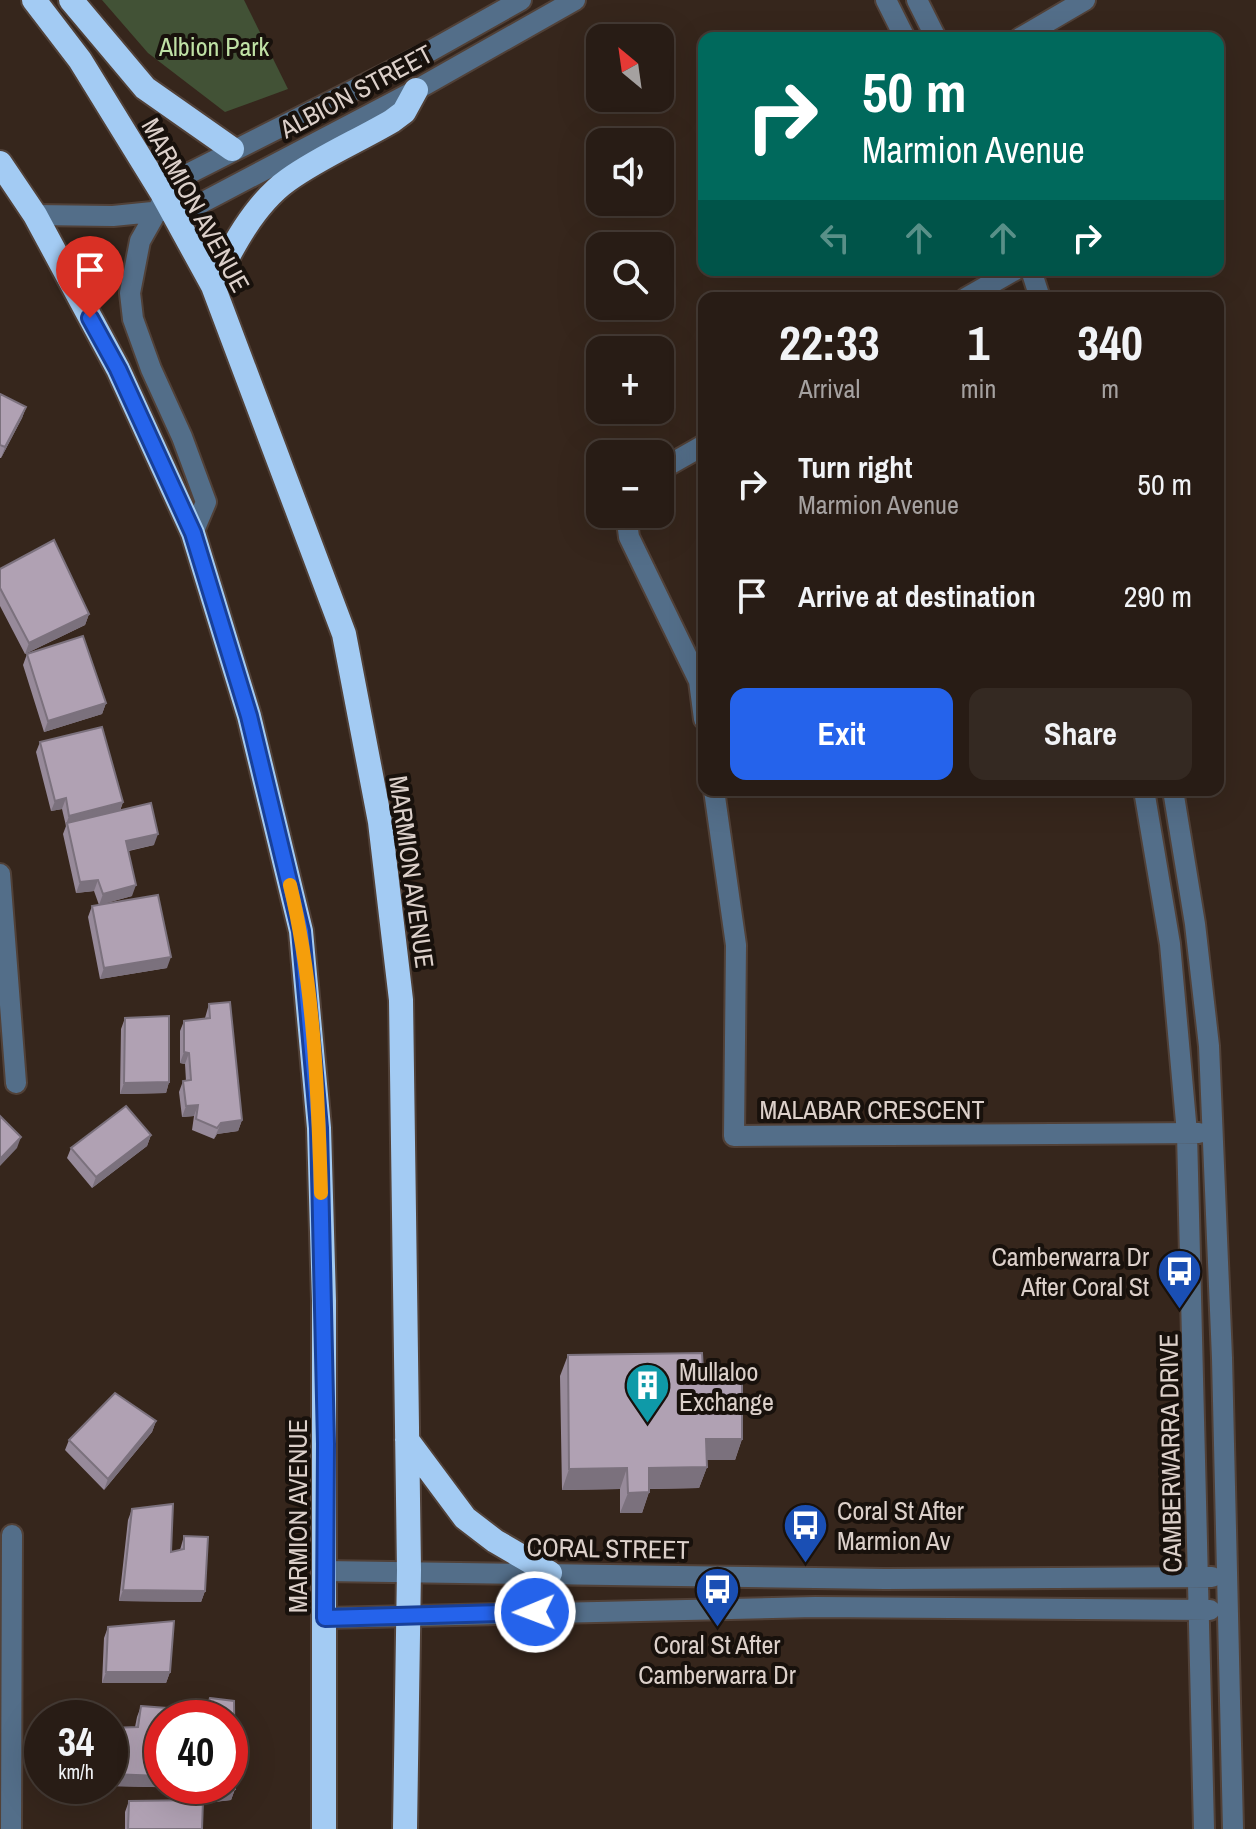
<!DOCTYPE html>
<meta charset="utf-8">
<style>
body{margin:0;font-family:"Archivo Narrow",sans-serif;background:#342922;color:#f1f3f6;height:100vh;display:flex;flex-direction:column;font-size:30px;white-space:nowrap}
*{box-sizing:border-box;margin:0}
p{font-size:26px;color:#a5a1a0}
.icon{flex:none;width:44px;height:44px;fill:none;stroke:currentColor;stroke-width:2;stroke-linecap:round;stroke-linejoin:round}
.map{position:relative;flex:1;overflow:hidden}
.drawer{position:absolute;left:698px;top:292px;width:526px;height:504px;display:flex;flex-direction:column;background:#281c15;border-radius:16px;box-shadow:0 8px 32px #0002,0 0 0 2px #443a34}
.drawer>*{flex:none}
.banner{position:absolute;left:698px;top:32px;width:526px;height:244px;border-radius:16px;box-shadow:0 8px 32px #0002,0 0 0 2px #443a34;background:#00695c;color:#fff;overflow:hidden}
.needle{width:52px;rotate:331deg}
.tools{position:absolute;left:586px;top:24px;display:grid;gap:16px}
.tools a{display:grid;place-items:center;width:88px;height:88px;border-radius:16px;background:#281c15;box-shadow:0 8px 32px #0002,0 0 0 2px #443a34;font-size:40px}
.speed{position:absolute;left:24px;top:1700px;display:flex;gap:16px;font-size:40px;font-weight:700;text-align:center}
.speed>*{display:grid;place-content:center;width:104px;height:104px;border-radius:50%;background:#281c15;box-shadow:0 8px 32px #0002,0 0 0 2px #443a34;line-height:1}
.speed small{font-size:20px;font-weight:400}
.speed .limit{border:12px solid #d22;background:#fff;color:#111}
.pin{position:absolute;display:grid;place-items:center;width:68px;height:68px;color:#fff;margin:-82px -34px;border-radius:50% 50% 50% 0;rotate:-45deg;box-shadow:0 0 8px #0007}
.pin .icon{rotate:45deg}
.me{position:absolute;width:88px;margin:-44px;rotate:269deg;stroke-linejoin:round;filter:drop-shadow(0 0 6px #0008)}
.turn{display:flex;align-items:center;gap:28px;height:168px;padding:0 32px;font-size:36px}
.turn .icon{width:104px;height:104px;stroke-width:2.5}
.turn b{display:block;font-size:56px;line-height:68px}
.lanes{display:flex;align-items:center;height:76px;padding:0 32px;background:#0003;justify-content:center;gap:40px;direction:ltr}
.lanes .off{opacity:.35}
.eta{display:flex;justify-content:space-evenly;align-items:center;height:136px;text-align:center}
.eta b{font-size:48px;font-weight:700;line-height:56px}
.action{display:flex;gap:16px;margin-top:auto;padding:16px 32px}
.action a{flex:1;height:92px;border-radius:16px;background:#2563eb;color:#fff;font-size:32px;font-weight:700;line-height:92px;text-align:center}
.action a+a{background:#342922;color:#f1f3f6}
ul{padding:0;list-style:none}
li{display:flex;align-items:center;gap:24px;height:112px;padding:0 32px}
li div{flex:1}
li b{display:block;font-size:30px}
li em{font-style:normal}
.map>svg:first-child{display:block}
.green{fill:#425236}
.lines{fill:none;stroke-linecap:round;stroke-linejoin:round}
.minor-casing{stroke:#514138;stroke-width:24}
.highway-casing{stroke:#514138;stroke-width:28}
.minor{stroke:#536e89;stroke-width:20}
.highway{stroke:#a3cbf3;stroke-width:24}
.wall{fill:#978a9a}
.shaded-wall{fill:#7b717d}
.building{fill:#b0a1b3;stroke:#7b717d;stroke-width:2}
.route-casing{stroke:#184099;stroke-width:20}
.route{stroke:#2563eb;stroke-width:14}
.slow{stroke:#f59e0b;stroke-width:14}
.labels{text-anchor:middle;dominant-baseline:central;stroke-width:8;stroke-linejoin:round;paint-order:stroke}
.park-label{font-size:26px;fill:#bfe1a5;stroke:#18110c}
.street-label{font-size:26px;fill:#dcd0ca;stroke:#18110c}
.poi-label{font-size:26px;fill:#dcd0ca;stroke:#18110c;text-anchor:start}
</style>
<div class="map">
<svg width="1256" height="1829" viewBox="0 0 1256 1829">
<rect width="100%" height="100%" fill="#36261c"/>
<path class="green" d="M102 0H244L288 89 225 112 148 53Z"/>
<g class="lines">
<defs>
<path id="minor" d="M886 0 905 38
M917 0 936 38
M1020 38 1085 0
M35 215 113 216 192 208 416 90 575 0
M1031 270 1040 298
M966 298 1015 270
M660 470 704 445
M626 514 629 537 699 681 704 719
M193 533 206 502 182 437 151 369 133 319 130 293 140 241 174 181 425 54 521 0
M714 790 736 945 734 1136 1199 1133
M1144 790 1170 944 1187 1133 1204 1829
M1173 790 1195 924 1209 1046 1222 1358 1233 1829
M0 874 16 1083
M324 1571 885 1579 1212 1577
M325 1618 815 1607 1210 1610
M11 1829 12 1535"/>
<path id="highway" d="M34 0 80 60 162 193 213 286 344 634 380 822 401 1000 409 1570 405 1829
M71 0 145 88 232 149
M0 163 35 215 118 369 193 533 249 716 301 931 319 1128 324 1301V1829
M213 286C231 249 254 204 288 180 320 157 358 141 392 121L404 112 416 90
M407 1440 465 1518 495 1541 550 1573"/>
</defs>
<use href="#minor" class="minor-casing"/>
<use href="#highway" class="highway-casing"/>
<use href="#minor" class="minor"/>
<use href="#highway" class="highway"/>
</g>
<path class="wall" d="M0 394 26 407 22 418 1 458H0Z
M0 569 89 614 85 625 25 654 0 606Z
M27 654 106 703 102 714 44 732 23 665Z
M40 742 123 802 120 811 154 845 129 851 132 896 99 905 94 891 76 893 63 834 66 826 62 809 51 811 36 752Z
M92 906 167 968 100 979 88 917Z
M209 1004 242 1120 238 1131 217 1134 214 1139 192 1130 194 1116 182 1117 179 1092 183 1081H186L185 1064 180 1063V1031L184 1021 205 1018Z
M125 1018 169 1082 166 1093 120 1094 121 1029Z
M151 1135 147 1146 92 1188 67 1158 71 1148Z
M568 1355 703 1370 742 1439 735 1460H707V1467L699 1488 649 1489V1492L642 1513H620V1489L562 1490 560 1376Z
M156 1421 152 1432 104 1490 65 1450 69 1440Z
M132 1509 171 1552 180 1550 184 1536 205 1591 201 1602 119 1601 128 1520Z
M108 1627 170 1672 166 1683H102L104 1638Z
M210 1698 234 1701 235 1789 231 1800 203 1803 202 1829H125V1812L129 1801 192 1800 195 1788 110 1786V1728L135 1727 137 1717 141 1706 180 1709V1718H162V1786H230V1718H181L185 1705 207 1707Z"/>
<path class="shaded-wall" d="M26 407 22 418 1 458 5 447Z
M89 614 85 625 25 654 29 643Z
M106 703 102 714 44 732 48 721Z
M66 798 62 809 51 811 55 801Z
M123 802 119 813 67 823 65 827 69 816Z
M158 834 154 845 122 852 126 841Z
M98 880 94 891 76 893 80 882Z
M136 885 132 896 99 905 103 894Z
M171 957 167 968 100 979 104 968Z
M184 1052 189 1053 185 1064 180 1063Z
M169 1082 166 1093 120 1094 124 1083Z
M198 1105 194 1116 182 1117 186 1106Z
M242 1120 238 1131 217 1134 214 1139 221 1123Z
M151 1135 147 1146 92 1188 96 1177Z
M21 1137 17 1148 0 1166V1159Z
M156 1421 152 1432 104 1490 108 1479Z
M706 1439H742L735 1460H699Z
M707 1467 699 1488 642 1489 649 1468Z
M627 1468 620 1489 562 1490 569 1469Z
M649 1492 642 1513H620L628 1493Z
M123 1590 205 1591 201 1602 119 1601Z
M106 1672H170L166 1683H102Z
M110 1774 162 1776V1786H196L195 1788 110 1786Z
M235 1789 231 1800 191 1805 195 1794Z"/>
<path class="building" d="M0 394 26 407 5 447 0 445Z
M54 540 89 614 29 643 0 588V569Z
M83 636 106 703 48 721 27 654Z
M102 727 123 802 69 816 66 798 55 801 40 742Z
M151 803 158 834 126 841 136 885 103 894 98 880 80 882 67 823Z
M158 895 171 957 104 968 92 906Z
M230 1002 242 1120 221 1123 217 1128 196 1119 198 1105 186 1106 183 1081 191 1080 189 1053 184 1052V1021L210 1018 209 1004Z
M169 1016V1082L124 1083 125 1018Z
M126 1106 151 1135 96 1177 71 1148Z
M0 1116 21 1137 0 1159Z
M702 1353 703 1370 742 1369V1439H706L707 1467 649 1468V1492L628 1493 627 1468 569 1469 568 1355Z
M115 1393 156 1421 108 1479 69 1440Z
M173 1504 171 1552 184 1549V1536L208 1537 205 1591 123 1590 132 1509Z
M174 1621 170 1672H106L108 1627Z
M210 1698 234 1701 235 1789 195 1794 197 1786H230V1718H184L185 1705 207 1707Z
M141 1706 180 1709V1718H162V1776L110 1774V1728L138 1727Z
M203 1800 202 1829H128L129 1801Z"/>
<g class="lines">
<defs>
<path id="route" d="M90 318 118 369 193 533 249 716 301 931 319 1128 326 1444 325 1618 535 1612"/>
</defs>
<use href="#route" class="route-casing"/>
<use href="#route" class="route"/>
<path class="slow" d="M290 885C314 984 318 1092 321 1193"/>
</g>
<defs>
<symbol id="bus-pin" viewBox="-11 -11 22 30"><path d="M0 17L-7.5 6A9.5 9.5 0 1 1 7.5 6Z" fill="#1a4fb4" stroke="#18110c"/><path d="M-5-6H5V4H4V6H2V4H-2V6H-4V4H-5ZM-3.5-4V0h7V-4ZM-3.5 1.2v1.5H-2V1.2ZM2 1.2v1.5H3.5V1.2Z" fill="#fff"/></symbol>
<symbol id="building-pin" viewBox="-11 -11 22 30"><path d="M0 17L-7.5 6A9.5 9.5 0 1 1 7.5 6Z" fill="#0f9aa8" stroke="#18110c"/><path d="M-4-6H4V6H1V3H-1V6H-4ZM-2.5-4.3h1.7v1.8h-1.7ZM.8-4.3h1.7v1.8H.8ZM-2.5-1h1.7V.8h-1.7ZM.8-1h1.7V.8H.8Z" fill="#fff"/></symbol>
</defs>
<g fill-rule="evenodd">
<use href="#bus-pin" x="1154" y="1246" width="51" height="69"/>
<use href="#building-pin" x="622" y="1360" width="51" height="69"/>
<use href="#bus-pin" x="780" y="1500" width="51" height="69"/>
<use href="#bus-pin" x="692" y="1564" width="51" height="69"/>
</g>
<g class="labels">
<g class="park-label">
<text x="214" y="46">Albion Park</text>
</g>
<g class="street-label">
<text transform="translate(356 91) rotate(-28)">ALBION STREET</text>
<text transform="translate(196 205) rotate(61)">MARMION AVENUE</text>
<text transform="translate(412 872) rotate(82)">MARMION AVENUE</text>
<text x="872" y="1109">MALABAR CRESCENT</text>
<text transform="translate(1170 1453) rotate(-91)">CAMBERWARRA DRIVE</text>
<text transform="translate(297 1516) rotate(-90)">MARMION AVENUE</text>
<text transform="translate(608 1548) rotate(1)">CORAL STREET</text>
</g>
<g class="poi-label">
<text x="1149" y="1256" text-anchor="end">Camberwarra Dr<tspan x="1149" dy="30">After Coral St</tspan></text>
<text x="679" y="1371">Mullaloo<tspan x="679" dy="30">Exchange</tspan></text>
<text x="837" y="1510">Coral St After<tspan x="837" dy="30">Marmion Av</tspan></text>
<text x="717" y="1644" text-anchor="middle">Coral St After<tspan x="717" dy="30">Camberwarra Dr</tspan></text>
</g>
</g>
</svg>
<div class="tools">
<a><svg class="needle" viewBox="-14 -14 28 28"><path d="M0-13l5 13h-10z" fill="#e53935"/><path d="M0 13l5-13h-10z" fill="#a5a1a0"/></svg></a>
<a><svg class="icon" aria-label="sound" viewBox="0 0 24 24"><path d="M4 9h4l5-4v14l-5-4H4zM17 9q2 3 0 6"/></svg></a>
<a><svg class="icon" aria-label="search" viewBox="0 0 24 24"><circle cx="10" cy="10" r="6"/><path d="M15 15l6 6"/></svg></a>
<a>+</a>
<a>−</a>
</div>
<div class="speed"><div>34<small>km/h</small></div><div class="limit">40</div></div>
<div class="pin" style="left:90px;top:318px;background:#d93025"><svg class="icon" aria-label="arrive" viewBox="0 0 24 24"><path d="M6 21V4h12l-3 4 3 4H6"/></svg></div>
<svg class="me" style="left:535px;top:1612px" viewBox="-20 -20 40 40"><circle r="17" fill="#2563eb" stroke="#fff" stroke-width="3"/><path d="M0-11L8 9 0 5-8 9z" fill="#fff"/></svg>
<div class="banner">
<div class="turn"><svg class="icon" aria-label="right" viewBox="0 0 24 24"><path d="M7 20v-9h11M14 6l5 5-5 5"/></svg><div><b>50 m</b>Marmion Avenue</div></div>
<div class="lanes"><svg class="icon off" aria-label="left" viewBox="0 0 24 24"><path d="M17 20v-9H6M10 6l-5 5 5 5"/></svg><svg class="icon off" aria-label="ahead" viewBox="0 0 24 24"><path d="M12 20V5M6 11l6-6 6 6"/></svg><svg class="icon off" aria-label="ahead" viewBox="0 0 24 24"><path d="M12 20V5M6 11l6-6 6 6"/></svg><svg class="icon" aria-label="right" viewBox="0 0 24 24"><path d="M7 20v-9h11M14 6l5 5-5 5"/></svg></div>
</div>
<section class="drawer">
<div class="eta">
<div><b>22:33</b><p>Arrival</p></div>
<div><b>1</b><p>min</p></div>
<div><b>340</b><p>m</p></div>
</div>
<ul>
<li><svg class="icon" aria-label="right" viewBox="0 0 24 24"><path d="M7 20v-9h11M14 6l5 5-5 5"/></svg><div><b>Turn right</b><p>Marmion Avenue</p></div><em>50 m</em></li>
<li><svg class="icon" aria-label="arrive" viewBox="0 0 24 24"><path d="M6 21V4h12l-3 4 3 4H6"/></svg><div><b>Arrive at destination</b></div><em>290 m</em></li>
</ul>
<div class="action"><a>Exit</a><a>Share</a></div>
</section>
</div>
